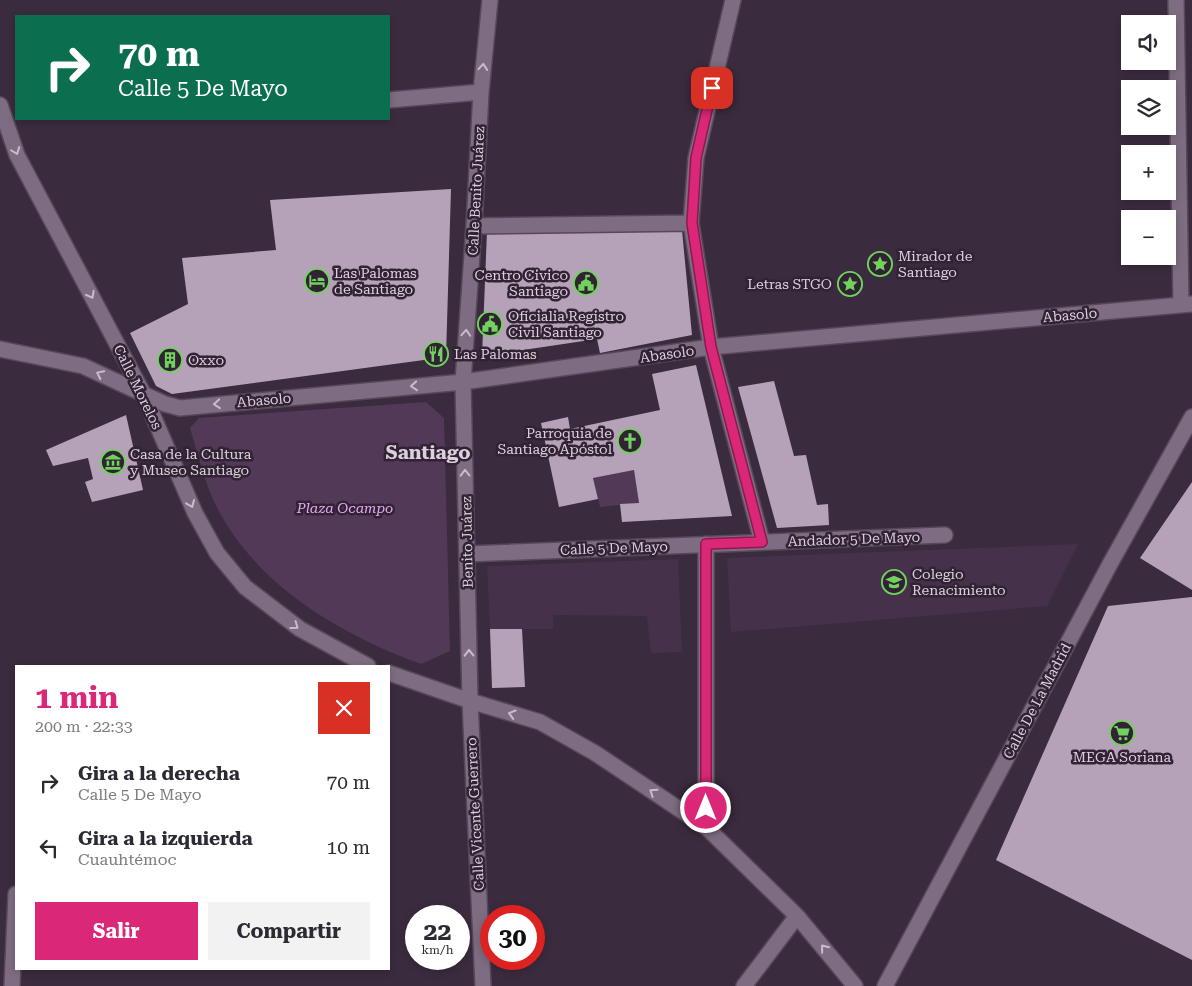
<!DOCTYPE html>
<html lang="es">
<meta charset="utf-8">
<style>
body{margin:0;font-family:"Roboto Serif",serif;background:#f2f2f3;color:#2b2b33;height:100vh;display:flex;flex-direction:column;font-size:19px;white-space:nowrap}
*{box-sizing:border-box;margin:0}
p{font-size:16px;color:#7c7c81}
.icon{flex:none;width:28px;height:28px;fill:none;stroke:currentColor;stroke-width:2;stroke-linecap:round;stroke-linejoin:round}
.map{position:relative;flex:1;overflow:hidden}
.drawer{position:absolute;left:15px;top:665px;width:375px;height:305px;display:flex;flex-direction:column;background:#fff;border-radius:0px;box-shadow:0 2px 8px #0003}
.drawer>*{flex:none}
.banner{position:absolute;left:15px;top:15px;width:375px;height:105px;border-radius:0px;box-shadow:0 2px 8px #0003;background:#0b6e4f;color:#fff;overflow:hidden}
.tools{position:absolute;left:1121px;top:15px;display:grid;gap:10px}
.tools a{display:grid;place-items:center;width:55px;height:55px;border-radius:0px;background:#fff;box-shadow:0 2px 8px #0003;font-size:25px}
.speed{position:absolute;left:405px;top:905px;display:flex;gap:10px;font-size:25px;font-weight:700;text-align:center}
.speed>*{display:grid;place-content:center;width:65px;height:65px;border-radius:50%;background:#fff;box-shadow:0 2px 8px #0003;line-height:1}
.speed small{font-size:12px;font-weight:400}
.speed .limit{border:8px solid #d22;background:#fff;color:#111}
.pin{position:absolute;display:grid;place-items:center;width:42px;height:42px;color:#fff;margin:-21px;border-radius:10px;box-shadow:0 2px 8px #0006}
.me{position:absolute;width:55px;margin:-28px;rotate:0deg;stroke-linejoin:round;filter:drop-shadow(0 0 4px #0008)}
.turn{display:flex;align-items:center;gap:18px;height:105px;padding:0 20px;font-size:22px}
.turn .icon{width:65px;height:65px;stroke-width:2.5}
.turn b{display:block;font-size:35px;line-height:42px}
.round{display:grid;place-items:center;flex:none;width:52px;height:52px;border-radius:0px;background:#f2f2f3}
.head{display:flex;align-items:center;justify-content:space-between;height:85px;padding:0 20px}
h1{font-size:30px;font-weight:700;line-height:38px;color:#db2777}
.primary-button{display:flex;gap:10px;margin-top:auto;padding:10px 20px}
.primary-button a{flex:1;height:58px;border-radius:0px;background:#db2777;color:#fff;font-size:20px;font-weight:700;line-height:58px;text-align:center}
.primary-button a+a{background:#f2f2f3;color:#2b2b33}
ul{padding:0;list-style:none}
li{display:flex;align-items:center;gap:15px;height:65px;padding:0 20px}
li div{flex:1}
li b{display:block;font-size:19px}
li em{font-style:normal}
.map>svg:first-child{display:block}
.built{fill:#45314a}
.green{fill:#523957}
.building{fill:#b5a2b9}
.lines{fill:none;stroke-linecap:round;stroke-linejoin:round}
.minor-casing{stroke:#564859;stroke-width:18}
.minor{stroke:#7e6d82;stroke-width:15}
.oneway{stroke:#c8bdcb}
.route-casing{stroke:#8e194d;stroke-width:12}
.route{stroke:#db2777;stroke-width:9}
.labels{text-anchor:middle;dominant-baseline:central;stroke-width:5;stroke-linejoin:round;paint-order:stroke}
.street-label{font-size:14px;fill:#dbd1dd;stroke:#312234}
.poi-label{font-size:14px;fill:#dbd1dd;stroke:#312234;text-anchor:start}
.park-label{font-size:14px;font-style:italic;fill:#e9a9f7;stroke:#312234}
.district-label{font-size:19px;font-weight:bold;fill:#dbd1dd;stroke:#312234}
</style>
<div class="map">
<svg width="1192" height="986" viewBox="0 0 1192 986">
<rect width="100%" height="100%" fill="#3b2b3e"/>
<path class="built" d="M1078 544 1047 606 731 632 727 558Z
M678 559 682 652 651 653 647 616 553 615V629H490L487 566Z"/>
<path class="green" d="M426 402 444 418 450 651 421 664C337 633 250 582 212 497 203 476 197 451 190 428L199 418Z
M634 470 639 503 600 507 593 478Z"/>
<path class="building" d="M451 189 446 357 172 394 156 386 130 333 188 304 182 258 276 250 270 200Z
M682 230 692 335 600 353 597 339 482 356 487 231Z
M696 365 732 516 622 522 620 504 639 503 634 470 593 478 598 499 559 507 541 423 568 417 570 429 660 410 652 374Z
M774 381 794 456 806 455 817 505 828 504 829 525 777 528 738 387Z
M126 415 143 490 92 502 85 482 93 479 88 458 53 466 46 450Z
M1192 482V590L1140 558Z
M1192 597V960L996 860 1108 606Z
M490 629H522L525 687 492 688Z"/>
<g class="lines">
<defs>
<path id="minor" d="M733 0 696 158 691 223 711 347 762 542
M1176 0 1181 305
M389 100 481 92
M0 105 17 155 144 395 195 513 217 553 245 587 300 629 368 666
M474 226 691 223
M0 349 83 366 165 404 180 408 463 382 711 347 1192 304
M467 554 945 535
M389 673 470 701 540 722 595 753 706 827 797 916 855 986
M706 827V544
M12 986 16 894
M483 986 470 701 463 382 474 226 481 92 490 0
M744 986 797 916
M885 986 1110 564 1192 417"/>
</defs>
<use href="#minor" class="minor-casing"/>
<use href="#minor" class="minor"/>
</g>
<defs><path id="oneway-chevron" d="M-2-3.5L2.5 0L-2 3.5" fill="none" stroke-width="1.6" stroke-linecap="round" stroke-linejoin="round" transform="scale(1.25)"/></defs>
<g class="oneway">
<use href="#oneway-chevron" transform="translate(483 67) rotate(-85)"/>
<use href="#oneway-chevron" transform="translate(16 151) rotate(69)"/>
<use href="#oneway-chevron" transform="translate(91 295) rotate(62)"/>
<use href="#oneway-chevron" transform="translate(466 333) rotate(-86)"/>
<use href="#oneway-chevron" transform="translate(100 374) rotate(-154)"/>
<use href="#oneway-chevron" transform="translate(414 386) rotate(175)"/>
<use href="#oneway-chevron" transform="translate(217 404) rotate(175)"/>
<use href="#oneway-chevron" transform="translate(465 473) rotate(-91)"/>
<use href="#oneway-chevron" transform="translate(191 504) rotate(67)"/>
<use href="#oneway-chevron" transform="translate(295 626) rotate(36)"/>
<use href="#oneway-chevron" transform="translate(469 653) rotate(-91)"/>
<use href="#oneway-chevron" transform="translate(512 714) rotate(-164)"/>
<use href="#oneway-chevron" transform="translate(653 792) rotate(-146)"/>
<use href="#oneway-chevron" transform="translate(824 948) rotate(-129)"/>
</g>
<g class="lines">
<defs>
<path id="route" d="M706 808V544L762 542 711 347 692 223 696 158 712 88"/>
</defs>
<use href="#route" class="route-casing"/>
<use href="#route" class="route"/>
</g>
<defs>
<symbol id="sight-ring" viewBox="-11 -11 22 22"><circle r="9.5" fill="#312234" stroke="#71d25e" stroke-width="1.5"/><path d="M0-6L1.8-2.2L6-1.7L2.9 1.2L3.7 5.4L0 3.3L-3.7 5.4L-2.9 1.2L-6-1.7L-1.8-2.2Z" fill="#71d25e"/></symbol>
<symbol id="hotel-ring" viewBox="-11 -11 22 22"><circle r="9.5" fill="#312234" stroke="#71d25e" stroke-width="1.5"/><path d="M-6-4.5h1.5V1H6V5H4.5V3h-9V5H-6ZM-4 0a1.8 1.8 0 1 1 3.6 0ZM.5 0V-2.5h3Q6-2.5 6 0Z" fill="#71d25e"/></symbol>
<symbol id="civic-ring" viewBox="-11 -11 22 22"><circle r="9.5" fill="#312234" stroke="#71d25e" stroke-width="1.5"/><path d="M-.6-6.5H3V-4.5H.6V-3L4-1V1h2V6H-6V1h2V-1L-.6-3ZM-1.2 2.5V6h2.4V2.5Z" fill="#71d25e"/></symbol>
<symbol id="restaurant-ring" viewBox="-11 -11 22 22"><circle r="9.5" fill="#312234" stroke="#71d25e" stroke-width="1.5"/><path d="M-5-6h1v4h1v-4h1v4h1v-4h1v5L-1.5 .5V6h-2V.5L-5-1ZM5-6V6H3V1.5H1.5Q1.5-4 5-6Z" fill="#71d25e"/></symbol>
<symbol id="building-ring" viewBox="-11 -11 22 22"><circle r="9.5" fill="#312234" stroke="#71d25e" stroke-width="1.5"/><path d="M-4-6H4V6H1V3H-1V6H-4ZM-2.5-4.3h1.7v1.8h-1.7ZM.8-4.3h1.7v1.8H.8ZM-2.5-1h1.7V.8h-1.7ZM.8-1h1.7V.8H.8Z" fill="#71d25e"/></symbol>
<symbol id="church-ring" viewBox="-11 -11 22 22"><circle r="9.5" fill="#312234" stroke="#71d25e" stroke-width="1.5"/><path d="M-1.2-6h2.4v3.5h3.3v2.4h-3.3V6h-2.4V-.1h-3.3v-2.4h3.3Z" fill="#71d25e"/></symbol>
<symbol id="museum-ring" viewBox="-11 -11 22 22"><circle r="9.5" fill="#312234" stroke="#71d25e" stroke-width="1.5"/><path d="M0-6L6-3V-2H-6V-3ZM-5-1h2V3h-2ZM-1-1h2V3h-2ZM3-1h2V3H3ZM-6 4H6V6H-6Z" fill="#71d25e"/></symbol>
<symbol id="school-ring" viewBox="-11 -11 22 22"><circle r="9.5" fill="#312234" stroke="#71d25e" stroke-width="1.5"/><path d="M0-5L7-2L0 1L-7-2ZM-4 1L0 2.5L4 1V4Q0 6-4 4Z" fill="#71d25e"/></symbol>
<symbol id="supermarket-ring" viewBox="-11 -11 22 22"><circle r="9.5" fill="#312234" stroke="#71d25e" stroke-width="1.5"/><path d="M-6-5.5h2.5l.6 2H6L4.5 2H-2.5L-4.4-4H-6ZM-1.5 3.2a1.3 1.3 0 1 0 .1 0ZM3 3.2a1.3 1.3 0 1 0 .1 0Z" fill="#71d25e"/></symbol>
</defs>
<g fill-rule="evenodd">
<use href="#sight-ring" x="866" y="250" width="28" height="28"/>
<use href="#hotel-ring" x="303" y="267" width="28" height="28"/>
<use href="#civic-ring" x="572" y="269" width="28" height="28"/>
<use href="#sight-ring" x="836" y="270" width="28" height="28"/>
<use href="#civic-ring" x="476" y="310" width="28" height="28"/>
<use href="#restaurant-ring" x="422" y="340" width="28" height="28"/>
<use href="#building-ring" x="156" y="346" width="28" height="28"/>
<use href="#church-ring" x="616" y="427" width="28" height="28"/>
<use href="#museum-ring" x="99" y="448" width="28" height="28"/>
<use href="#school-ring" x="880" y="568" width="28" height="28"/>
<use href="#supermarket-ring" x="1108" y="719" width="28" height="28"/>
</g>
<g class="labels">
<g class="street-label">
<text transform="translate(476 191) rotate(-87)">Calle Benito Juárez</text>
<text transform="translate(1070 315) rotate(-5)">Abasolo</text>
<text transform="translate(667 354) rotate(-8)">Abasolo</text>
<text transform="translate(138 387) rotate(64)">Calle Morelos</text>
<text transform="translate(264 400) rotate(-5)">Abasolo</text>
<text transform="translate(854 539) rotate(-2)">Andador 5 De Mayo</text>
<text transform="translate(467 542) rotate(-91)">Benito Juárez</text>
<text transform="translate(614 548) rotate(-2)">Calle 5 De Mayo</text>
<text transform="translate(1037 701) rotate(-62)">Calle De La Madrid</text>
<text transform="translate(475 814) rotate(-93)">Calle Vicente Guerrero</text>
</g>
<g class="poi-label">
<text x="898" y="256">Mirador de<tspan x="898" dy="16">Santiago</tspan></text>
<text x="334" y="273">Las Palomas<tspan x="334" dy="16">de Santiago</tspan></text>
<text x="568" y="275" text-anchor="end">Centro Civico<tspan x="568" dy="16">Santiago</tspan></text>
<text x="832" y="284" text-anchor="end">Letras STGO</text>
<text x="508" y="316">Oficialia Registro<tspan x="508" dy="16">Civil Santiago</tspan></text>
<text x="454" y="354">Las Palomas</text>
<text x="188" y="360">Oxxo</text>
<text x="612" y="433" text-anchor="end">Parroquia de<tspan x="612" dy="16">Santiago Apóstol</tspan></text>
<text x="130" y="454">Casa de la Cultura<tspan x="130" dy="16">y Museo Santiago</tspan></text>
<text x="912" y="574">Colegio<tspan x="912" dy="16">Renacimiento</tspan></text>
<text x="1122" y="757" text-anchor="middle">MEGA Soriana</text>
</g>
<g class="park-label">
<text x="345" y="508">Plaza Ocampo</text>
</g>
<g class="district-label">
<text x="428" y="452">Santiago</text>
</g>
</g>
</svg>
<div class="tools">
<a><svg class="icon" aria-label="sound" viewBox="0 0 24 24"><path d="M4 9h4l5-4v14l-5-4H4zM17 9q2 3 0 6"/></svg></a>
<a><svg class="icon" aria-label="layers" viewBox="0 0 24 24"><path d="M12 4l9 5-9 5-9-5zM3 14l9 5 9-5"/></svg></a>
<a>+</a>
<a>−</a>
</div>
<div class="speed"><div>22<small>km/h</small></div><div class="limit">30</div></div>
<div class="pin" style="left:712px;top:88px;background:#d93025"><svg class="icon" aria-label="arrive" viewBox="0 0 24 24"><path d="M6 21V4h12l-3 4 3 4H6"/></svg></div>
<svg class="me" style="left:706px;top:808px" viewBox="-20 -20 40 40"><circle r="17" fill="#db2777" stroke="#fff" stroke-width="3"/><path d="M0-11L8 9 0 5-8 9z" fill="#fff"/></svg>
<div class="banner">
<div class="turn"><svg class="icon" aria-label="right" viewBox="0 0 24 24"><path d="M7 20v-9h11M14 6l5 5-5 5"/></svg><div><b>70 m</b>Calle 5 De Mayo</div></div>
</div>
<section class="drawer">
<div class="head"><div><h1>1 min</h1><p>200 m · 22:33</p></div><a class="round" style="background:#d93025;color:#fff"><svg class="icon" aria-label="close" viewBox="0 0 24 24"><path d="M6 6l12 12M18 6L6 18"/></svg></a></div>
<ul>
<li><svg class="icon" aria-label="right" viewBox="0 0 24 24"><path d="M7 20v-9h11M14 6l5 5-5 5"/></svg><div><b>Gira a la derecha</b><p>Calle 5 De Mayo</p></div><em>70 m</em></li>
<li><svg class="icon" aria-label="left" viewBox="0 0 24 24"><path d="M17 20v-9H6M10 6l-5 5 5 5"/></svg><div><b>Gira a la izquierda</b><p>Cuauhtémoc</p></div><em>10 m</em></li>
</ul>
<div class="primary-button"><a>Salir</a><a>Compartir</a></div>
</section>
</div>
